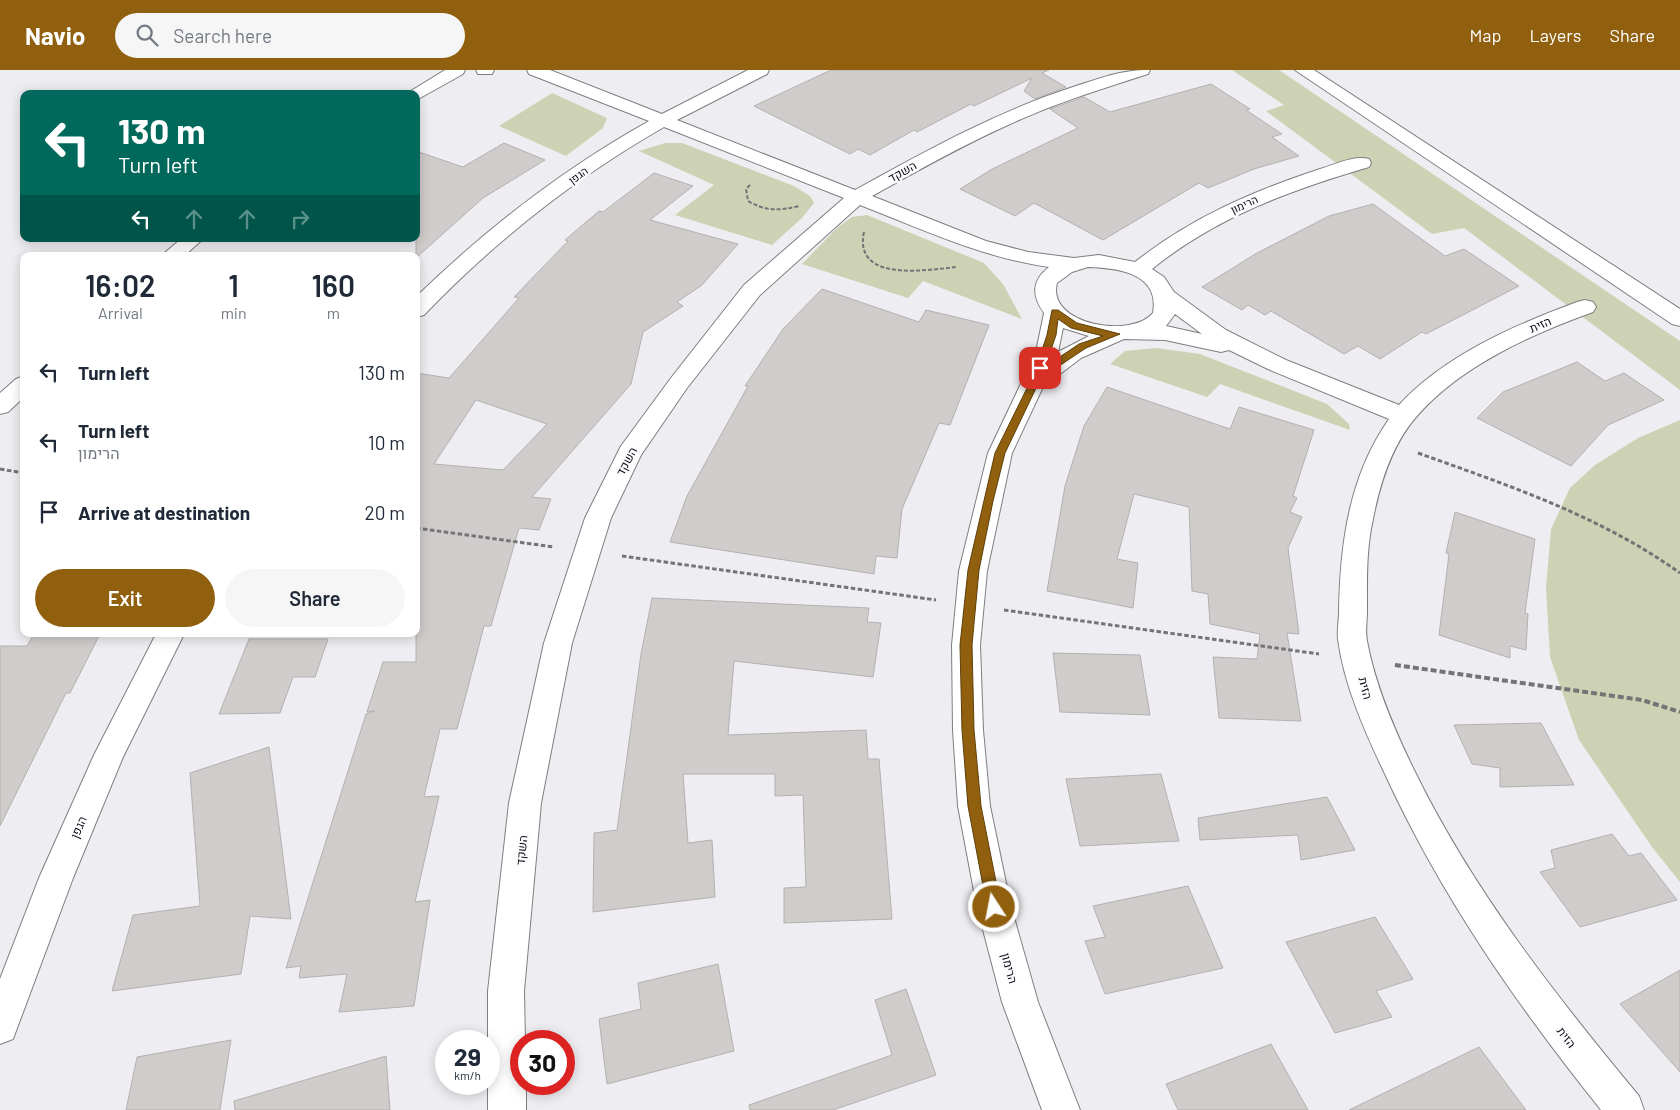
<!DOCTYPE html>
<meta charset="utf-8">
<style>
body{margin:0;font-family:Barlow,Heebo,sans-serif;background:#f6f6f7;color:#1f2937;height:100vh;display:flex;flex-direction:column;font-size:19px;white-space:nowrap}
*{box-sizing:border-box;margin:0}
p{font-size:16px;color:#747a83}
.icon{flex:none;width:28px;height:28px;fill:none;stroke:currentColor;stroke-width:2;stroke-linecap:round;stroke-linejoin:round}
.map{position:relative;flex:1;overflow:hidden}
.panel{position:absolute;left:20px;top:182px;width:400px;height:385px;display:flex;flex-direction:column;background:#fff;border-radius:10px;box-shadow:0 2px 12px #0003}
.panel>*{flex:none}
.guide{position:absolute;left:20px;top:20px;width:400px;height:152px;border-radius:10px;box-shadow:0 2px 12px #0003;background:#00695c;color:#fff;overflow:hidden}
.speed{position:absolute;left:435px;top:960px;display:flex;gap:10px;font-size:25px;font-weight:700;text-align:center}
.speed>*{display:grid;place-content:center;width:65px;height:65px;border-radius:50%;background:#fff;box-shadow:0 2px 12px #0003;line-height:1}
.speed small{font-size:12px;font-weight:400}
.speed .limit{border:8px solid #d22;background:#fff;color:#111}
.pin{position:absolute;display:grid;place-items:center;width:42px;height:42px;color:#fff;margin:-21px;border-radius:10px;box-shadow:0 2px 8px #0006}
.me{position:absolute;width:55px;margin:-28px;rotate:349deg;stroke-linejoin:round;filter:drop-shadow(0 0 4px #0008)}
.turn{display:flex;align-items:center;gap:18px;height:105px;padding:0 15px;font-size:22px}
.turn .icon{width:65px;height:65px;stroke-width:2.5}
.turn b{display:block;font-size:35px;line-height:42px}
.lanes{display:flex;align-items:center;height:48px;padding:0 15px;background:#0003;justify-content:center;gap:25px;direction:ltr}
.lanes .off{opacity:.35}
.eta{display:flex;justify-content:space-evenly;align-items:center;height:85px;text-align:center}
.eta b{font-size:30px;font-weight:600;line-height:35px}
.button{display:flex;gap:10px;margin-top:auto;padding:10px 15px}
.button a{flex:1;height:58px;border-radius:30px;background:#91600e;color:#fff;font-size:20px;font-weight:600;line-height:58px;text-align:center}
.button a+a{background:#f6f6f7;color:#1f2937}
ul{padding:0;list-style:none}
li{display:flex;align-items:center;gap:15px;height:70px;padding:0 15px}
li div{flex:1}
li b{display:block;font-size:19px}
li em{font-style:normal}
header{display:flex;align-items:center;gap:30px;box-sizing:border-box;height:70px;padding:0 25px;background:#91600e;color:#fff}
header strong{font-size:24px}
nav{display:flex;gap:28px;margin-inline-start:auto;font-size:18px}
.search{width:350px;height:45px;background:#f6f6f7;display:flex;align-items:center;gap:12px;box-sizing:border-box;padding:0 18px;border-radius:28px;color:#747a83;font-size:19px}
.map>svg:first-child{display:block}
.green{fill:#ccd2b3}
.building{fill:#d1cccc;stroke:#b5b0b0;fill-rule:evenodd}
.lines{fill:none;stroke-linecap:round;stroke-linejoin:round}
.minor-casing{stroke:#7e7e82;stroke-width:2}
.secondary-casing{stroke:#7e7e82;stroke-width:2}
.path-far2{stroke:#747476;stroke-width:2;stroke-dasharray:4 2;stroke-linecap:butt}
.path-far1{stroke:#747476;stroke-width:3;stroke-dasharray:4.5 2.5;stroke-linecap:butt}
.path{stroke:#747476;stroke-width:4;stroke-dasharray:6 3;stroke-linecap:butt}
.minor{fill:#fff;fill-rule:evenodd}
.secondary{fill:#fff;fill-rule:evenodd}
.route{fill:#91600e;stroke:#5e3e09;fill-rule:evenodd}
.labels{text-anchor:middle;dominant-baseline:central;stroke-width:5;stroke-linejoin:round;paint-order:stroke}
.far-street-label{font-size:11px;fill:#0c0c0d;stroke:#fcfbff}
.street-label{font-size:12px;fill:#0c0c0d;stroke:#fcfbff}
</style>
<header>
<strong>Navio</strong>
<div class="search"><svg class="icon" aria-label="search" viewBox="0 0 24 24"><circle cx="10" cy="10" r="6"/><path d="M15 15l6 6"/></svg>Search here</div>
<nav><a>Map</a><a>Layers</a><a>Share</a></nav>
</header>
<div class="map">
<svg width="1680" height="1040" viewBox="0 0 1680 1040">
<rect width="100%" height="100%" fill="#eeeef2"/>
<path class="green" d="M1232 0H1279L1680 271V320L1464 158 1432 164 1266 41 1284 35Z
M552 23 607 48 603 58 566 86 499 56Z
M665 73H682L794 116 810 126 814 133 802 148 772 175 675 145 714 115 639 81Z
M867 145 984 193 1003 214 1022 249 923 211 908 228 802 194 837 158 852 147Z
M1156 278 1200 284 1327 334 1349 354 1350 360 1220 314 1207 327 1110 294 1125 281Z
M1680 350V812L1652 777 1579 670 1550 587 1546 518 1551 459 1570 418 1595 395 1638 368Z"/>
<path class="building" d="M831 0H1049L1042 3 1066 17 1035 29 1024 21 1032 8 974 36 971 34 917 62 914 60 870 85 858 79 850 84 754 36Z
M1211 14 1250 39 1246 40 1282 64 1272 67 1299 86 1254 99 1208 118 1199 113 1103 170 1034 133 1015 146 960 119 992 99 1078 58 1050 39 1084 27 1110 42Z
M504 73 545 90 483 128 416 188V81L463 97Z
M654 103 693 116 650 150 738 174 702 215 677 232 683 236 643 262 631 314 532 427 551 429 539 460 519 458 491 556H484L457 659H440L424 727 439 726 415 832 430 830 414 936 339 942 347 904 299 908 301 896 286 898 366 644 375 641 367 642 383 592H416V303L449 308 519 228 514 227 568 171 565 170 599 141 603 142ZM476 330 547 354 503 400 434 394Z
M1373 134 1445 186 1464 179 1519 216 1426 264 1422 262 1380 289 1358 276 1344 284 1271 241 1265 245 1248 235 1242 240 1202 217 1257 183 1329 146Z
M822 219 919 252 926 240 989 255 950 355 939 353 902 439 897 488 876 486 874 504 670 472 687 426 748 316H745L783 259Z
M1577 292 1605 311 1624 303 1664 330 1608 355 1571 396 1477 348 1503 322Z
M1107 317 1230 359 1239 337 1314 360 1293 426 1297 428 1290 442 1302 447 1288 478 1299 564 1287 563 1301 651 1219 648 1213 587 1257 589 1260 564 1210 554 1208 524 1192 521 1189 437 1134 424 1117 489 1138 493 1133 538 1047 521 1065 416 1084 356Z
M1455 442 1535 469 1525 543 1528 544 1526 580 1510 576V588L1439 565 1449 484 1446 483Z
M652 528 869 538 867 552 881 553 873 607 734 591 728 665 866 660 868 689H879L892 849 784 853V818L806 817 803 725 775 726V704H683L688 773 712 770 715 827 593 842 594 763 617 760 641 584Z
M34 564H100L70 623H66L0 756V576H27Z
M249 569H328L315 607H293L280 643 219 644Z
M1053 583 1140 585 1150 645 1060 642Z
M1541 653 1574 715 1500 717V698L1472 694 1454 655Z
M269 677 291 849 250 846 241 904 112 921 133 845 200 836 190 703Z
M1161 704 1179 771 1080 776 1066 709Z
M1327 727 1355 780 1301 790 1298 765 1200 770 1198 748Z
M1612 764 1629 786 1641 783 1677 830 1580 857 1540 802 1555 798 1551 780Z
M1188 816 1223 898 1105 924 1085 871 1105 867 1093 836Z
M1375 847 1413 909 1376 921 1392 947 1335 963 1286 872Z
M718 894 734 981 607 1014 599 949 641 939 638 913Z
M1680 900V1002L1620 934Z
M906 919 936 1005 833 1040H750L749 1035 892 985 875 930Z
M231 970 220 1040H126L137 987Z
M1271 974 1308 1040H1178L1166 1014Z
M1479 977 1526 1040H1349Z
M386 986 390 1040H235L234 1031Z"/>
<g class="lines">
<defs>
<path id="minor" d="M445 0H465L463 4 420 28 416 29V24H406Z
M476 0H494L492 4H478Z
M527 0H550L662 44 748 0H769L767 4 677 50 855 120C926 81 996 42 1073 17 1102 8 1119 0 1150 0L1148 4C1101 19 1053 34 1008 55 961 76 917 101 872 126L986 171 1028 182 1074 188 1099 185 1135 192C1191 148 1253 121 1320 99 1334 95 1354 85 1369 89L1371 93 1369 97C1291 120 1216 147 1152 199L1164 207 1174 222 1226 260 1286 290 1399 335C1445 285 1515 255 1577 232L1585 230 1593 232 1596 237 1593 242C1532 264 1460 296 1417 346 1392 374 1380 413 1373 449 1366 480 1367 510 1367 541 1367 551 1365 561 1367 571 1375 615 1394 659 1414 700 1472 819 1555 925 1639 1026L1644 1040H1601C1517 935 1441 826 1385 704 1365 662 1344 615 1338 569 1337 560 1339 551 1339 542 1340 474 1349 406 1389 349L1270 300 1229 280 1221 282 1165 270 1124 269 1081 288 1043 317 1012 383 987 501 980 575 983 660 990 736 1011 837 1038 932 1080 1040H1042L1002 932 977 837 958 736 953 660 952 575 959 501 988 383 1036 282 1044 243C1032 226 1031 211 1049 197 983 188 922 159 860 135L760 225 687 318 641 385 611 448 572 573 541 733 524 921 525 971H521V1014H526V1040H488V921L509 733 544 573 585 448 621 376 671 308 744 215 844 128 664 57C575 108 495 171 424 245L416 247V227C486 159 563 99 649 51L529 4ZM1088 197C1118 198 1160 203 1153 243 1132 269 1046 255 1057 213L1072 202ZM1175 244 1202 264 1166 256ZM1063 258 1089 266 1058 282Z
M181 169H203L184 186H161Z
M24 306V327L8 342 0 344V323L16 309Z
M156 564H184L123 687 73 808 13 969 0 974V909L39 808 94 685Z"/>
<path id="secondary" d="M1295 0H1314L1680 239V256L1672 254Z"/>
</defs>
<use href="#minor" class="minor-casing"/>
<use href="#secondary" class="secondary-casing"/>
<path class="path-far2" d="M750 115 746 119 748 131C765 141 780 141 799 136
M864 162C853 213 927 200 956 197"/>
<path class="path-far1" d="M1418 383C1510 416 1600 446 1680 503
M0 399 24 403
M416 458 554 477
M622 486 936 530
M1004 540 1319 584
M1395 595 1399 596"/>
<path class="path" d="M1395 595 1642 630 1680 642"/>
<use href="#minor" class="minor"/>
<use href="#secondary" class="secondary"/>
</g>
<path class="route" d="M1052 240H1058L1077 253 1120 264 1086 278 1056 298 1038 314 1005 383 993 431 979 500 972 575 974 660 981 736 1001 837 999 842 994 844 989 842 987 837 968 736 962 660 960 575 968 500 995 383 1030 312 1042 300 1036 298 1047 265ZM1058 249 1071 258 1103 266 1079 274 1045 297 1056 265Z"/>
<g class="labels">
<g class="far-street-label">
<text transform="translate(578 105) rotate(-36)">הגפן</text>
<text transform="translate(1244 134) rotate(-25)">הרימון</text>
</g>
<g class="street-label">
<text transform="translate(902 101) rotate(-29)">השקד</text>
<text transform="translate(1540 254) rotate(-24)">הזית</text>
<text transform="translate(626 391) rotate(-62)">השקד</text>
<text transform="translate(1366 618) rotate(76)">הזית</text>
<text transform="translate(78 757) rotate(-66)">הגפן</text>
<text transform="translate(521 780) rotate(-84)">השקד</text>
<text transform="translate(1010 898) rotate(75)">הרימון</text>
<text transform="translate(1567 967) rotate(54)">הזית</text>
</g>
</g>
</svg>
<div class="speed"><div>29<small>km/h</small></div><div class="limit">30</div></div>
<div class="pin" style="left:1040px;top:298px;background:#d93025"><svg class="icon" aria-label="arrive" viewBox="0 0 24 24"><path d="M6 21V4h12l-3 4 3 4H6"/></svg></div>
<svg class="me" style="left:994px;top:837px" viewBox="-20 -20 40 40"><circle r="17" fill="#91600e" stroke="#fff" stroke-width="3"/><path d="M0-11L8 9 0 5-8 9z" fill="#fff"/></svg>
<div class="guide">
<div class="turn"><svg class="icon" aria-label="left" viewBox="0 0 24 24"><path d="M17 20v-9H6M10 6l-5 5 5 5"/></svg><div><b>130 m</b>Turn left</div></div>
<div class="lanes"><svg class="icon" aria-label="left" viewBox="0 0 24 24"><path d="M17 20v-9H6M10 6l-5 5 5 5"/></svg><svg class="icon off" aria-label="ahead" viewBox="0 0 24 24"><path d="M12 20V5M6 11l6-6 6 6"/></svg><svg class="icon off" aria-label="ahead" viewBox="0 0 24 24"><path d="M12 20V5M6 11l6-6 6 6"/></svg><svg class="icon off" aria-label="right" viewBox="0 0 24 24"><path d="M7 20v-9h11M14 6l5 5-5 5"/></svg></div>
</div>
<section class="panel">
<div class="eta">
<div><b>16:02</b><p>Arrival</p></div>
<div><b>1</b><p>min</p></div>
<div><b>160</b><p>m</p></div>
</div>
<ul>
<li><svg class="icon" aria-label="left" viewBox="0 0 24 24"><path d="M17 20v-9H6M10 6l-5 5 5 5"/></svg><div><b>Turn left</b></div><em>130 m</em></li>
<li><svg class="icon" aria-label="left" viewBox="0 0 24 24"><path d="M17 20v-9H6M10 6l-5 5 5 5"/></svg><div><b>Turn left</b><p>הרימון</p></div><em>10 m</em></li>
<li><svg class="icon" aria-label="arrive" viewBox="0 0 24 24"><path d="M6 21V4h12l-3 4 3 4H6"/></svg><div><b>Arrive at destination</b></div><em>20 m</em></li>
</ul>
<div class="button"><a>Exit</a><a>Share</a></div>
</section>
</div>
